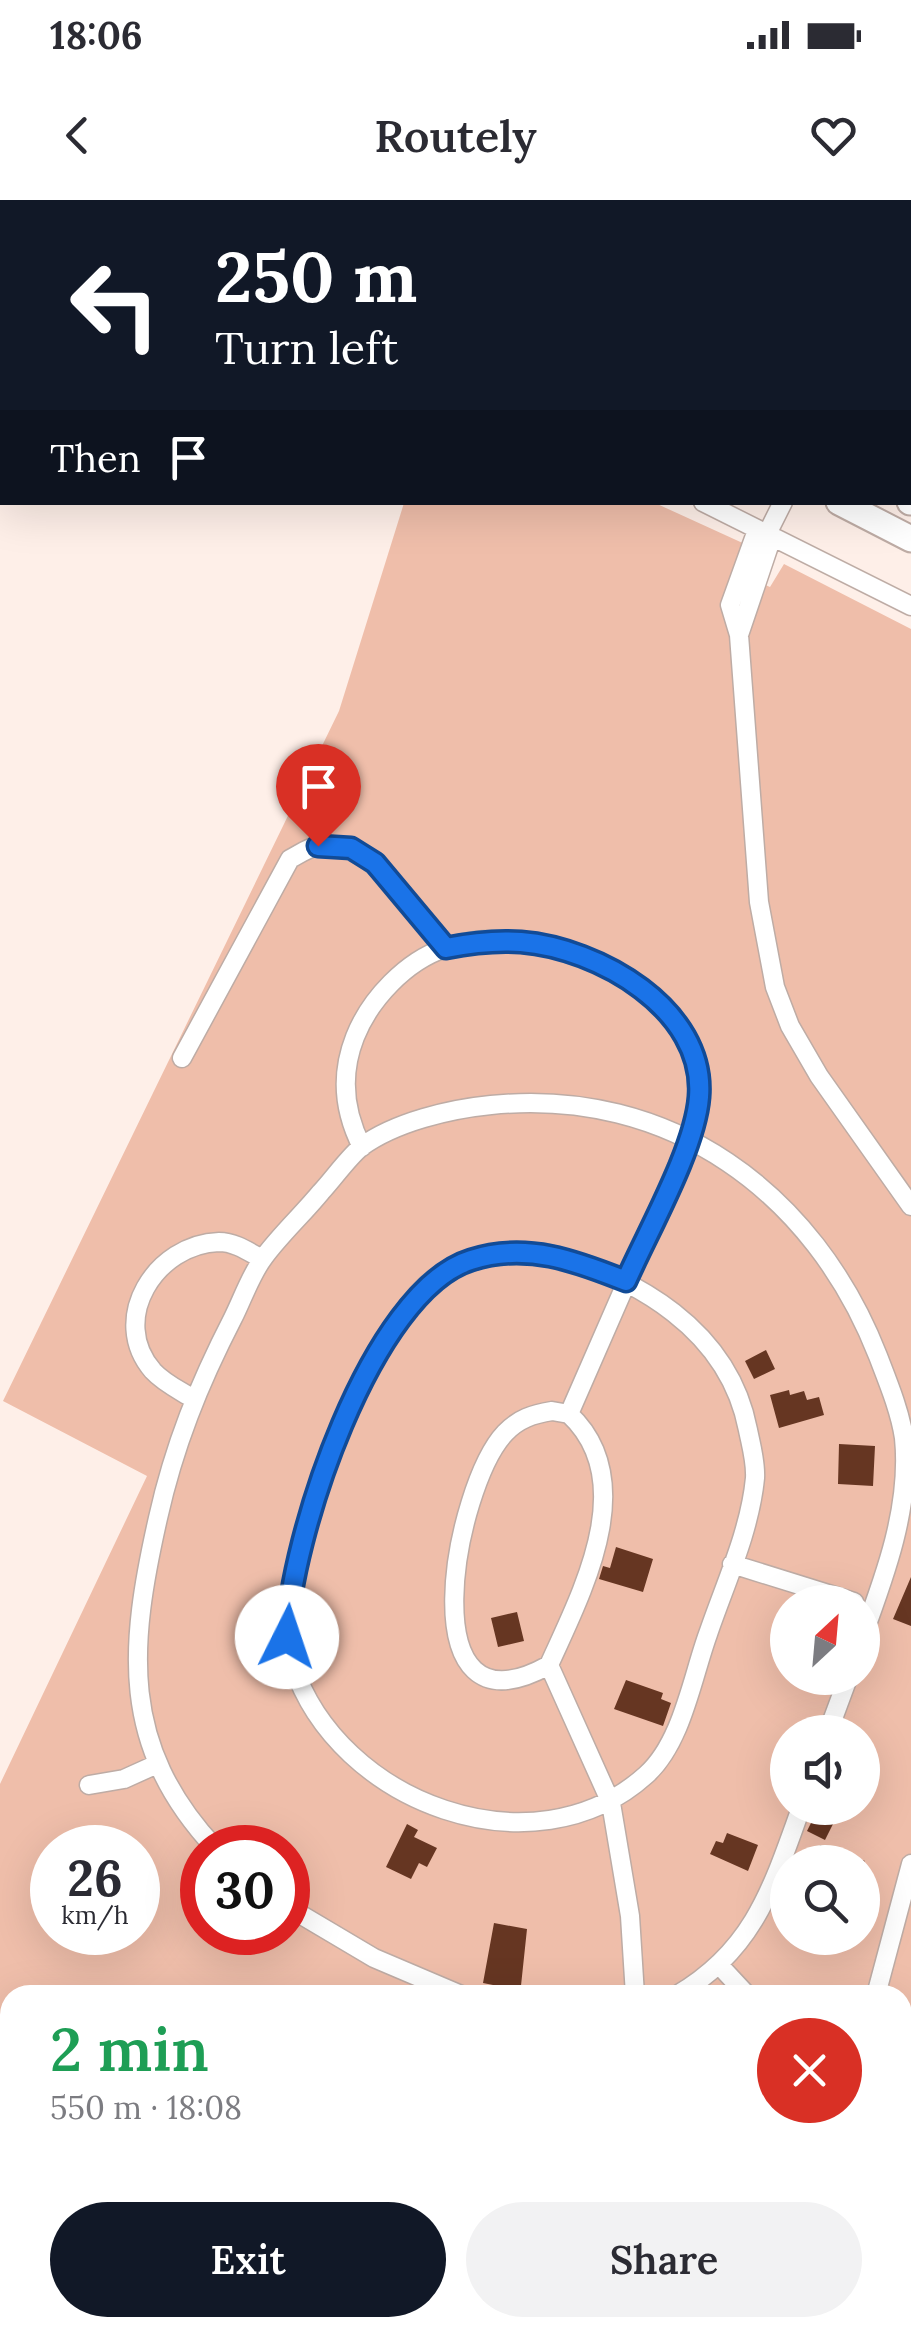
<!DOCTYPE html>
<meta charset="utf-8">
<style>
body{margin:0;font-family:Lora,serif;background:#f2f2f3;color:#2b2b33;height:100vh;display:flex;flex-direction:column;font-size:38px;white-space:nowrap}
*{box-sizing:border-box;margin:0}
p{font-size:32px;color:#7c7c81}
.icon{flex:none;width:55px;height:55px;fill:none;stroke:currentColor;stroke-width:2;stroke-linecap:round;stroke-linejoin:round}
.map{position:relative;flex:1;overflow:hidden}
.drawer{position:absolute;left:0px;top:1785px;width:912px;height:352px;display:flex;flex-direction:column;background:#fff;border-radius:30px 30px 0 0;box-shadow:0 10px 40px #0002}
.drawer>*{flex:none}
.guide{position:absolute;left:0px;top:0px;width:912px;height:305px;box-shadow:0 10px 40px #0002;background:#111827;color:#fff;overflow:hidden}
.needle{width:65px;rotate:26deg}
.fabs{position:absolute;left:770px;top:1385px;display:grid;gap:20px}
.fabs a{display:grid;place-items:center;width:110px;height:110px;border-radius:50%;background:#fff;box-shadow:0 10px 40px #0002;font-size:50px}
.speed{position:absolute;left:30px;top:1625px;display:flex;gap:20px;font-size:50px;font-weight:700;text-align:center}
.speed>*{display:grid;place-content:center;width:130px;height:130px;border-radius:50%;background:#fff;box-shadow:0 10px 40px #0002;line-height:1}
.speed small{font-size:25px;font-weight:400}
.speed .limit{border:15px solid #d22;background:#fff;color:#111}
.pin{position:absolute;display:grid;place-items:center;width:85px;height:85px;color:#fff;margin:-102px -42px;border-radius:50% 50% 50% 0;rotate:-45deg;box-shadow:0 0 10px #0007}
.pin .icon{rotate:45deg}
.me{position:absolute;width:110px;margin:-55px;rotate:4deg;stroke-linejoin:round;filter:drop-shadow(0 0 8px #0008)}
.turn{display:flex;align-items:center;gap:35px;height:210px;padding:0 50px;font-size:45px}
.turn .icon{width:130px;height:130px;stroke-width:2.5}
.turn b{display:block;font-size:70px;line-height:85px}
.then{display:flex;align-items:center;height:95px;padding:0 50px;background:#0003;gap:20px;font-size:38px}
.round{display:grid;place-items:center;flex:none;width:105px;height:105px;border-radius:52px;background:#f2f2f3}
.overview{display:flex;align-items:center;justify-content:space-between;height:170px;padding:0 50px}
h1{font-size:60px;font-weight:600;line-height:75px;color:#1e9e55}
.primary-button{display:flex;gap:20px;margin-top:auto;padding:20px 50px}
.primary-button a{flex:1;height:115px;border-radius:60px;background:#111827;color:#fff;font-size:40px;font-weight:600;line-height:115px;text-align:center}
.primary-button a+a{background:#f2f2f3;color:#2b2b33}
.status{display:flex;justify-content:space-between;align-items:center;height:70px;padding:0 50px;background:#fff;direction:ltr}
.status svg{height:28px;fill:currentColor}
header{display:flex;justify-content:space-between;align-items:center;height:130px;padding:0 50px;background:#fff;font-size:45px;font-weight:600}
.map>svg:first-child{display:block}
.green{fill:#efbeaa;fill-rule:evenodd}
.lines{fill:none;stroke-linecap:round;stroke-linejoin:round}
.stream{stroke:#508483;stroke-width:5}
.building{fill:#663622}
.lane-casing{stroke:#beaca5;stroke-width:12}
.street-casing{stroke:#beaca5;stroke-width:21}
.secondary-casing{stroke:#beaca5;stroke-width:29}
.path{stroke:#bdb1ab;stroke-width:2.5;stroke-dasharray:8 8;stroke-linecap:butt}
.lane{stroke:#fff;stroke-width:9}
.street{stroke:#fff;stroke-width:18}
.secondary{stroke:#fff;stroke-width:25}
.route-casing{stroke:#114b97;stroke-width:25}
.route{stroke:#1a73e8;stroke-width:18}
</style>
<div class="status"><b>18:06</b><svg viewBox="0 0 49 12"><path d="M0 12V9h3v3zM5 12V6h3v6zM10 12V3h3v9zM15 12V0h3v12zM26 1h20v11H26zM47 4h2v5h-2z"/></svg></div>
<header><svg class="icon" aria-label="back" viewBox="0 0 24 24"><path d="M15 5l-7 7 7 7"/></svg>Routely<svg class="icon" aria-label="heart" viewBox="0 0 24 24"><path d="M12 20l-8-8c-3-5 5-10 8-4 3-6 11-1 8 4z"/></svg></header>
<div class="map">
<svg width="911" height="2136" viewBox="0 0 911 2136">
<rect width="100%" height="100%" fill="#feefe8"/>
<path class="green" d="M404 303H655L747 345 739 373 770 387 784 364 911 429V2136H0V1584L147 1276 3 1201 339 511ZM788 1402H862V1478H788ZM788 1532H862V1608H788ZM52 1648H138V1732H52ZM202 1648H288V1732H202ZM788 1662H862V1738H788ZM10 1795H902V2128H10Z"/>
<g class="lines">
<path class="stream" d="M125 2 126 0"/>
</g>
<path class="building" d="M766 1150 775 1169 754 1179 745 1161Z
M789 1190 790 1195 804 1191 807 1200 819 1197 824 1215 779 1228 770 1195Z
M839 1244 875 1246 873 1286 838 1284Z
M616 1347 653 1359 643 1392 599 1379 603 1366 610 1368Z
M911 1377V1426L893 1419Z
M517 1412 524 1441 498 1447 491 1418Z
M626 1480 663 1493 661 1499 671 1503 663 1526 614 1509Z
M815 1615 833 1624 825 1640 807 1631Z
M407 1624 418 1630 414 1637 437 1648 427 1667 419 1663 411 1679 386 1667Z
M727 1633 758 1645 748 1671 710 1654 716 1641 723 1643Z
M820 1645 865 1661 864 1662H813Z
M494 1723 527 1729 520 1795 502 1793 503 1787 483 1783Z"/>
<g class="lines">
<defs>
<path id="lane" d="M563 2128 582 2136"/>
<path id="street" d="M0 188H2
M703 302 911 406
M757 330 730 405 739 435 759 702 775 787 790 826 819 876 911 1006
M767 334 783 302
M739 435 772 337
M182 858 290 659C298 655 309 647 318 646 370 636 415 713 445 748
M362 947C344 912 340 875 355 837 370 799 406 761 445 748 533 717 684 778 698 877 701 897 695 917 690 937L569 1214
M545 1053C636 1076 729 1130 748 1230 751 1245 756 1262 755 1278 750 1331 725 1384 708 1434 692 1478 682 1543 646 1575 534 1676 338 1603 293 1465 266 1381 366 1129 435 1078 467 1054 507 1055 545 1053Z
M192 1198C179 1190 164 1183 153 1171 108 1119 156 1044 219 1042 235 1042 249 1052 262 1059
M552 1211 569 1214C641 1281 582 1392 549 1465 405 1545 455 1286 505 1233 518 1219 533 1214 552 1211Z
M732 1364 854 1402
M549 1465 611 1603 630 1716 635 1795
M828 1532 848 1478
M89 1585 124 1579 155 1565
M215 1648C119 1545 129 1446 158 1318 174 1246 199 1184 233 1118 243 1098 251 1074 264 1057 281 1034 303 1014 321 992 334 978 347 959 361 947 395 922 450 909 491 905 670 887 814 992 878 1156 888 1182 900 1211 904 1238 911 1306 885 1376 862 1438
M288 1707 374 1758 461 1795
M721 1767 747 1795
M677 1795C754 1750 772 1688 801 1608
M876 1795 911 1664
M902 1941 911 1935
M902 1983 911 1978
M902 2012 911 2030"/>
<path id="secondary" d="M0 82H2
M0 132H2
M839 302 911 339
M910 302H911"/>
</defs>
<use href="#lane" class="lane-casing"/>
<use href="#street" class="street-casing"/>
<use href="#secondary" class="secondary-casing"/>
<path class="path" d="M906 2 907 0"/>
<use href="#lane" class="lane"/>
<use href="#street" class="street"/>
<use href="#secondary" class="secondary"/>
</g>
<g class="lines">
<defs>
<path id="route" d="M287 1437C289 1341 371 1091 471 1060 526 1042 576 1061 626 1081 648 1031 695 949 699 897 706 809 598 748 521 742 495 740 471 743 446 748L375 663 351 648 318 646"/>
</defs>
<use href="#route" class="route-casing"/>
<use href="#route" class="route"/>
</g>
</svg>
<div class="fabs">
<a><svg class="needle" viewBox="-14 -14 28 28"><path d="M0-13l5 13h-10z" fill="#e53935"/><path d="M0 13l5-13h-10z" fill="#7c7c81"/></svg></a>
<a><svg class="icon" aria-label="sound" viewBox="0 0 24 24"><path d="M4 9h4l5-4v14l-5-4H4zM17 9q2 3 0 6"/></svg></a>
<a><svg class="icon" aria-label="search" viewBox="0 0 24 24"><circle cx="10" cy="10" r="6"/><path d="M15 15l6 6"/></svg></a>
</div>
<div class="speed"><div>26<small>km/h</small></div><div class="limit">30</div></div>
<div class="pin" style="left:318px;top:646px;background:#d93025"><svg class="icon" aria-label="arrive" viewBox="0 0 24 24"><path d="M6 21V4h12l-3 4 3 4H6"/></svg></div>
<svg class="me" style="left:287px;top:1437px" viewBox="-20 -20 40 40"><circle r="19" fill="#fff"/><path d="M0-13L10 11 0 6-10 11z" fill="#1a73e8"/></svg>
<div class="guide">
<div class="turn"><svg class="icon" aria-label="left" viewBox="0 0 24 24"><path d="M17 20v-9H6M10 6l-5 5 5 5"/></svg><div><b>250 m</b>Turn left</div></div>
<div class="then">Then<svg class="icon" aria-label="arrive" viewBox="0 0 24 24"><path d="M6 21V4h12l-3 4 3 4H6"/></svg></div>
</div>
<section class="drawer">
<div class="overview"><div><h1>2 min</h1><p>550 m · 18:08</p></div><a class="round" style="background:#d93025;color:#fff"><svg class="icon" aria-label="close" viewBox="0 0 24 24"><path d="M6 6l12 12M18 6L6 18"/></svg></a></div>
<div class="primary-button"><a>Exit</a><a>Share</a></div>
</section>
</div>
